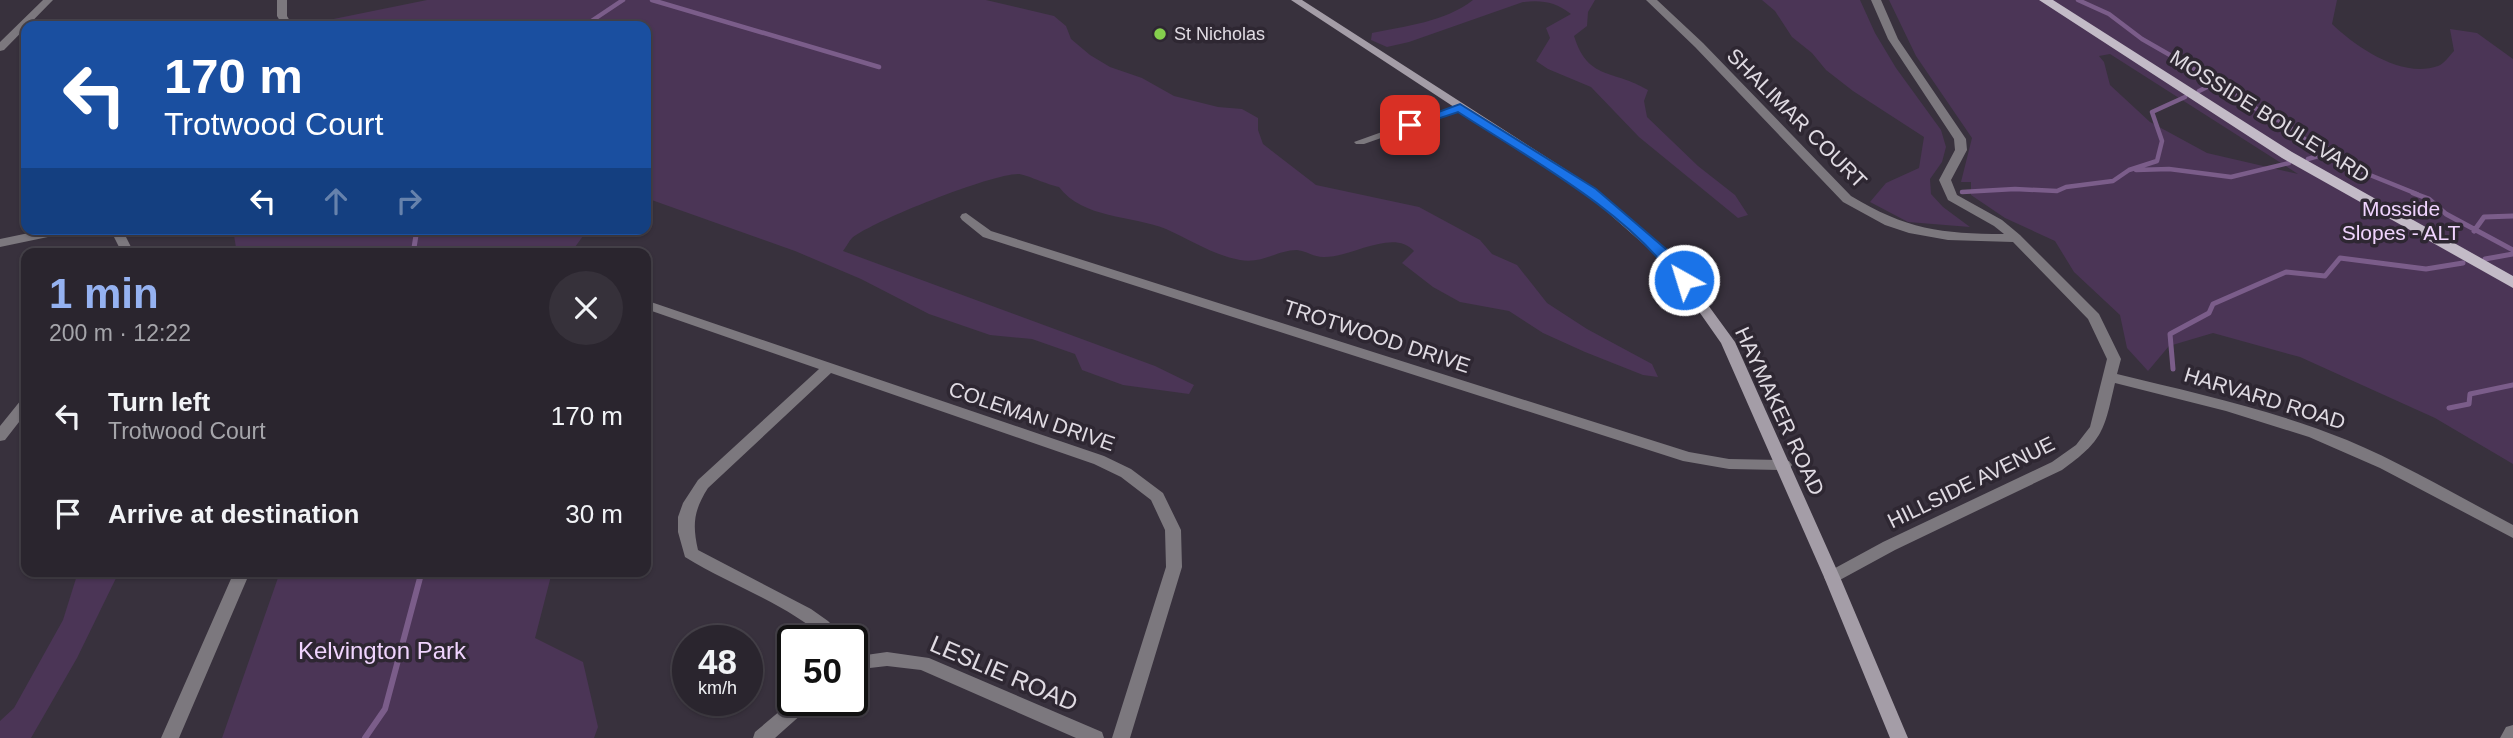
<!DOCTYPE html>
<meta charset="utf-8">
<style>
body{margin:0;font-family:Arial,sans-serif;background:#36313a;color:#f1f3f6;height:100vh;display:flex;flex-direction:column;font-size:26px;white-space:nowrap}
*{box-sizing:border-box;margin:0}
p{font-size:23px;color:#a5a5aa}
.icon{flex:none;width:38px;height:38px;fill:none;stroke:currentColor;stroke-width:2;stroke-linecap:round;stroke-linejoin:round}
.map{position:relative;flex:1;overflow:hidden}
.sheet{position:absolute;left:21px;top:248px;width:630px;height:329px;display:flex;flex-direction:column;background:#2a252e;border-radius:14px;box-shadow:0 2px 5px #0004,0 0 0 2px #46424a}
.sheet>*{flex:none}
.guide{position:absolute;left:21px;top:21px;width:630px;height:214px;border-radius:14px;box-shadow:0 2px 5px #0004,0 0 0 2px #46424a;background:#1a4fa0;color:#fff;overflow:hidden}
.speed{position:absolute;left:672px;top:625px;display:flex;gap:14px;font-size:35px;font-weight:700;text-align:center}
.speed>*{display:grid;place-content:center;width:91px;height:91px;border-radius:50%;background:#2a252e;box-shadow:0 2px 5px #0004,0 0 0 2px #46424a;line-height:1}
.speed small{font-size:18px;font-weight:400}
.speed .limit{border:4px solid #111;border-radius:10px;background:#fff;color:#111}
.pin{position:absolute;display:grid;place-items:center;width:60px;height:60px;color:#fff;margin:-30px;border-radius:14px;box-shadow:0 4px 10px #0006}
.me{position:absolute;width:77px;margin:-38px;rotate:321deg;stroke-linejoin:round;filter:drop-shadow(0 0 5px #0008)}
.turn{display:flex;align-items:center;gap:24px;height:147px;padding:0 28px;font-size:32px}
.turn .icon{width:91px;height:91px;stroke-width:2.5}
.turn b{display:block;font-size:49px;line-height:60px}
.lanes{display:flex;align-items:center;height:66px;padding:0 28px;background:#0003;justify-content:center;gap:35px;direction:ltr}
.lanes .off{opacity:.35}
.round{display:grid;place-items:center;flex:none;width:74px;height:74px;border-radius:37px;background:#36313a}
.summary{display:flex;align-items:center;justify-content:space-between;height:119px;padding:0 28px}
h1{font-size:42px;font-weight:600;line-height:52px;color:#95b2f1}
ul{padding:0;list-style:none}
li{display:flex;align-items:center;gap:21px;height:98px;padding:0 28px}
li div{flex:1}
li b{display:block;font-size:26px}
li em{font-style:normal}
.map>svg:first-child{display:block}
.green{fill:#4b3556;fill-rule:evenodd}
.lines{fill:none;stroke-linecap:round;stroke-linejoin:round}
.stream-far2{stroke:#7b5d8a;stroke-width:4.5}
.stream-far1{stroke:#7b5d8a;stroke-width:5}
.stream{stroke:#7b5d8a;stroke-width:6}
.minor{fill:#7c787e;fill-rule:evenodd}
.tertiary{fill:#7c787e;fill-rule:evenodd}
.secondary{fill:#a49da7;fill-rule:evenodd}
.primary{fill:#c3bbc7;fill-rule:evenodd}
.route{fill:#1a73e8;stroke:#114b97;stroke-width:2}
.poi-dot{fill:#85cf4d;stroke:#2e2732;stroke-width:2.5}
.labels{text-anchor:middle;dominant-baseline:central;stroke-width:7;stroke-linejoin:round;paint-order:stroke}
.far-poi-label{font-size:18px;fill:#e0dbe3;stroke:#2e2732;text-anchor:start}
.street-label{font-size:21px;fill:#e0dbe3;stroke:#2e2732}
.park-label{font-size:21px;fill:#f0d4fe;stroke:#2e2732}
.near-park-label{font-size:24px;fill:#f0d4fe;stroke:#2e2732}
.near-street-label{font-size:24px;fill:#e0dbe3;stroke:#2e2732}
</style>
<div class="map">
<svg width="2513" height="738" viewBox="0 0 2513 738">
<rect width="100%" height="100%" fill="#38313d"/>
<path class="green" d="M427 0H986L1054 16 1066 26 1071 39 1090 55 1110 67 1142 78 1174 96 1218 107 1242 109 1258 118V130L1263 144 1316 185 1419 207 1480 240 1492 254 1517 265 1547 303 1587 329 1652 364 1658 377 1643 375 1585 352 1543 333 1509 311 1460 302 1433 287 1402 263 1414 251C1393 228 1351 258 1323 257 1314 257 1306 251 1297 250 1277 250 1263 264 1240 260 1213 255 1191 240 1166 229 1131 215 1083 219 1059 187 1048 185 1025 174 1018 174 991 174 873 221 852 238 849 241 846 247 843 251L1155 366 1194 385 1189 394 1123 385 1082 370 1075 354 1032 339 990 335 929 314 861 279 795 251 646 198V26L304 25Z
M1473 0H1595L1588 12 1587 26 1574 36C1588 81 1613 69 1648 90L1644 101 1647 117 1698 166 1735 195 1748 215 1738 218 1639 137 1591 87 1548 69 1536 61 1550 38 1546 28 1571 14C1555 2 1543 0 1523 2L1409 42 1387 47 1371 40 1372 33C1405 26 1445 22 1473 0Z
M1762 0H1860L1875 33 1896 68 1941 130 1946 147 1942 162 1930 179 1931 194 1943 207 1970 227 1908 222 1870 202 1886 183 1919 168 1924 137 1853 91 1826 70 1812 53 1792 37 1775 11Z
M1889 0H2337L2332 24C2356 47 2402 79 2438 66 2444 64 2449 56 2454 51L2450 29 2477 33 2513 59V464L2435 418 2300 357 2213 333 2169 346 2148 371 2127 348 2120 315 2074 272 2055 241 2005 218 1971 195V182H1961L1972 138 1916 56ZM2110 54 2298 174 2207 153 2150 122 2110 85 2104 62 2099 56Z
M233 229H588L570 254H237Z
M78 572H119L77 658 31 738H0V721L14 708 63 620Z
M280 572H552L535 638 583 662 598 727 594 738H222Z"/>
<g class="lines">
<path class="stream-far2" d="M652 0 879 67
M2078 0 2109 14 2142 39 2217 82 2249 105 2286 124 2307 141 2335 151 2355 169 2417 194
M584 26 623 0
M2199 91 2217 82
M2308 159 2335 151
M2136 170 2169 169 2231 177 2289 163
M1962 192 2015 189 2057 191 2066 187 2113 181 2129 170 2157 161 2162 141 2152 112 2185 97"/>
<path class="stream-far1" d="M2413 193 2429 199 2446 214 2513 250
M2474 231 2484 217 2513 216
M413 254 417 229
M2485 259 2513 254
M2173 369 2170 334 2209 313 2213 304 2286 272 2325 276 2340 258 2426 269 2463 263
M2449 408 2469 404 2470 394 2513 385"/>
<path class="stream" d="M365 738 385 709 420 578 419 572"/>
<path class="minor" d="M43 0H53L4 50 0 51V42Z
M1646 0H1657L1703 43 1851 196C1905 229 1942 234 2004 234L1994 226 1948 200 1939 180 1955 150 1954 139 1888 39 1871 0H1881L1898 39 1966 139 1967 150 1951 180 1957 195 2002 220 2020 235 2099 314 2121 359 2117 374C2195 393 2273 410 2347 440 2404 464 2458 496 2513 525V538L2380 468 2309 437 2226 411 2115 383C2104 430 2104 440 2062 470L1895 550 1838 581 1832 583 1826 581 1824 577 1826 573 1883 542 2052 462 2076 445 2090 427 2107 359 2088 319 2013 242 1948 240 1909 233 1885 225 1843 202 1695 47Z
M1460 104 1464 105V109L1364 144H1356L1354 142Z
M966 213 991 231 1689 452 1729 459 1784 460 1789 461 1792 465 1789 469 1784 470 1729 469 1683 461 983 237 962 220 960 217 962 214Z
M48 229H73L67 233 0 247V239Z
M110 229H122L132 249V254H120V249Z
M648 301 1104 456 1131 469 1163 493 1181 530 1182 567 1130 738H1112L1166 567 1165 530 1151 500 1121 477 1094 464 831 373 708 488C694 510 692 524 698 550L811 609 828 621 847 640H827C786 603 732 586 685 557L678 532V517L683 503 698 480 819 369 646 309V302Z
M26 398V413L5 440 0 441V426L21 400Z
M234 572H250L179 738H161Z
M887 652 929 658 1102 732 1104 738H1076L921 670 887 666 861 669 852 672V657Z
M793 700H815L812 705 775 738H753L755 732Z
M2513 725V738H2500L2506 727Z"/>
<path class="tertiary" d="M277 0H287V16L293 26H283L277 16Z"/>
<path class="secondary" d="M1291 0H1302L1596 189 1673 257 1735 342 1840 577 1908 738H1890L1824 577 1721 343 1665 263 1588 195Z"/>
<path class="primary" d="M2039 0H2053L2292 152 2513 276V288L2282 158Z"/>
</g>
<path class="route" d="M1460 104 1596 189 1674 256 1691 280 1689 283H1678C1627 211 1532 160 1458 112L1410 128 1403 125Z"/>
<circle class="poi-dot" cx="1160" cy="34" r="7"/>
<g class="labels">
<g class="far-poi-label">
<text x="1174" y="34">St Nicholas</text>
</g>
<g class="street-label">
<text transform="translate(2270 116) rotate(32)">MOSSIDE BOULEVARD</text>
<text transform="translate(1797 118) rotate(45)">SHALIMAR COURT</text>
<text transform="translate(1377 336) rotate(18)">TROTWOOD DRIVE</text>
<text transform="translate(2265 398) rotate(17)">HARVARD ROAD</text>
<text transform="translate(1780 411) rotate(65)">HAYMAKER ROAD</text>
<text transform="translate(1032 416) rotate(19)">COLEMAN DRIVE</text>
<text transform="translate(1971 482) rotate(-26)">HILLSIDE AVENUE</text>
</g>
<g class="park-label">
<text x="2401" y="208">Mosside<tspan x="2401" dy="24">Slopes - ALT</tspan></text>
</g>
<g class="near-park-label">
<text x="382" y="650">Kelvington Park</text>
</g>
<g class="near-street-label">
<text transform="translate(1004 673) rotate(23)">LESLIE ROAD</text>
</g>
</g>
</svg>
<div class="speed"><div>48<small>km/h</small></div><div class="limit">50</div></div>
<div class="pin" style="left:1410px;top:125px;background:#d93025"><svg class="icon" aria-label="arrive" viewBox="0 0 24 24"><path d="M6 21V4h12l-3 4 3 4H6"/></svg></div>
<svg class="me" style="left:1684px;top:280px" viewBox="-20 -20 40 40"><circle r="17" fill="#1a73e8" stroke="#fff" stroke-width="3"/><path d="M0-11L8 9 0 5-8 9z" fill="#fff"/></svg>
<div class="guide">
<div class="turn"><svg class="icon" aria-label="left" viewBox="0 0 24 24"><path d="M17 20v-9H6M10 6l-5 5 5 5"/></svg><div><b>170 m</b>Trotwood Court</div></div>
<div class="lanes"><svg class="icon" aria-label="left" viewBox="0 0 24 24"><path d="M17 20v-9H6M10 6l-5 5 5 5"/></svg><svg class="icon off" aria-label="ahead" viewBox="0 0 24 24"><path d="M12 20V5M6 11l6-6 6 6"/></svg><svg class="icon off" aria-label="right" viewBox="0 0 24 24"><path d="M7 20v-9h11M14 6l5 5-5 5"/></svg></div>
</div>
<section class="sheet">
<div class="summary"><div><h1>1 min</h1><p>200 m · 12:22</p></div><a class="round"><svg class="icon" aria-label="close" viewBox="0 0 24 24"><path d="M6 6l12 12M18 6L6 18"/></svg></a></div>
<ul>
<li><svg class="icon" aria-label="left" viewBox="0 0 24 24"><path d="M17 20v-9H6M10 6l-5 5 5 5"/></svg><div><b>Turn left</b><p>Trotwood Court</p></div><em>170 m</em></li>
<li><svg class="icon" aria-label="arrive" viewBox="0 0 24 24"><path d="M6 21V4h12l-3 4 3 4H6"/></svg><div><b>Arrive at destination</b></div><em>30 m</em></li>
</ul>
</section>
</div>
